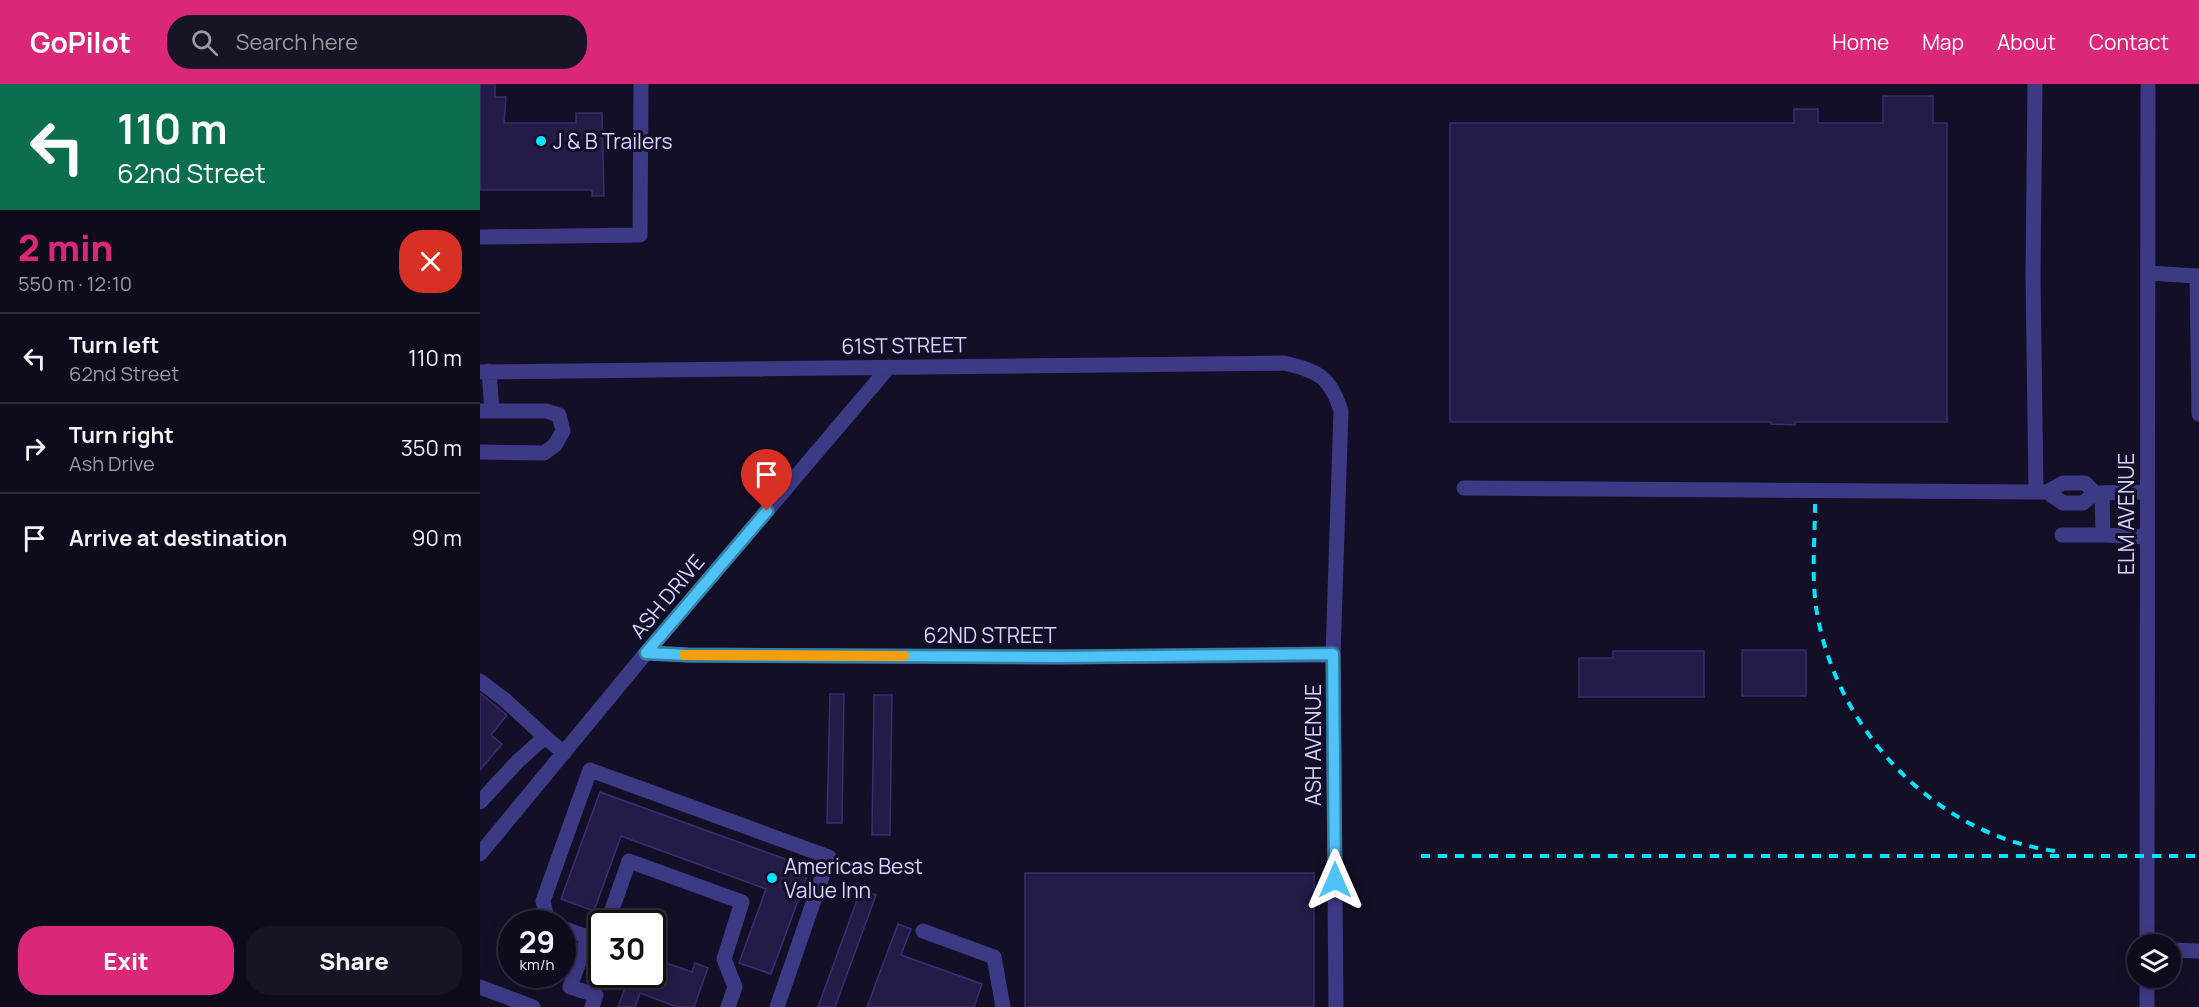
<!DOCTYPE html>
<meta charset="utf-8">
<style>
body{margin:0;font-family:Manrope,sans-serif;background:#171425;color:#f1f3f6;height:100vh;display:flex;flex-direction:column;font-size:22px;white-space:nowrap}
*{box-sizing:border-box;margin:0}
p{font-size:20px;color:#9b9ba3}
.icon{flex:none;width:33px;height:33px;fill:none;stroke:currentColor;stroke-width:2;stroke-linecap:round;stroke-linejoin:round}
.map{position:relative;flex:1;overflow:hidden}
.sheet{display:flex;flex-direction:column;background:#0e0b1c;width:480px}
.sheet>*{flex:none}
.banner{background:#0b6e4f;color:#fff;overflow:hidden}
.tools{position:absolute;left:1647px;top:850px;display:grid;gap:12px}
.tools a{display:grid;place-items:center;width:54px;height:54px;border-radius:50%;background:#0e0b1c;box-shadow:0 3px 15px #0003,0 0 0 2px #2e2b3b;font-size:30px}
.speed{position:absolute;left:18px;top:826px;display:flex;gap:12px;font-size:30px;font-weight:700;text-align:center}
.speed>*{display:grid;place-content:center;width:78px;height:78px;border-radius:50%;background:#0e0b1c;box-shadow:0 3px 15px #0003,0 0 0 2px #2e2b3b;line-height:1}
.speed small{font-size:15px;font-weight:400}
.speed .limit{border:3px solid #111;border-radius:9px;background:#fff;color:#111}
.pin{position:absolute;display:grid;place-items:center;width:51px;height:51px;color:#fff;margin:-62px -26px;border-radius:50% 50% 50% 0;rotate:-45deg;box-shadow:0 0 6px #0007}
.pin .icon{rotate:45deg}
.me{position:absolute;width:66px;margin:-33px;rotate:0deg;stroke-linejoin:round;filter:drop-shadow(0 0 4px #0008)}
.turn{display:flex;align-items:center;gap:21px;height:126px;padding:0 18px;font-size:27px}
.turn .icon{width:78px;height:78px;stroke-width:2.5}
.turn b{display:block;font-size:42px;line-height:51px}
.round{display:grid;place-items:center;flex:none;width:63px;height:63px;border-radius:24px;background:#171425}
.overview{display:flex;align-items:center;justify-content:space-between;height:102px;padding:0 18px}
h1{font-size:36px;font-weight:800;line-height:45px;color:#db2777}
.cta{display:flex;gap:12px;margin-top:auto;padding:12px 18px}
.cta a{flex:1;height:69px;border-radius:24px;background:#db2777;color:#fff;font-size:24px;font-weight:800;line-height:69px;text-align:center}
.cta a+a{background:#171425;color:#f1f3f6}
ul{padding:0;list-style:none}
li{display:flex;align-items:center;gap:18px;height:90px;padding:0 18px;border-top:2px solid #2e2b3b}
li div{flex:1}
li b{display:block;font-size:22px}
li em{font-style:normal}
header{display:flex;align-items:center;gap:36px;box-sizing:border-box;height:84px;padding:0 30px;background:#db2777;color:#fff}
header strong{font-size:28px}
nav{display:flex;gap:33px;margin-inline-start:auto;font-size:21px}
.search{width:420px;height:54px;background:#171425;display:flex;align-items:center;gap:15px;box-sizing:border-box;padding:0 21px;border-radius:24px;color:#9b9ba3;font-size:22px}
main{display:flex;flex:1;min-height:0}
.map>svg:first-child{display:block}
.building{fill:#241b47;stroke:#3b2d73;stroke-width:1.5}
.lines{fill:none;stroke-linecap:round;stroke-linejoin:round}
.minor{stroke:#3d3a85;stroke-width:15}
.rail{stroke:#00e5ff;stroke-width:4;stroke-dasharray:9 8;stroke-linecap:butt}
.route-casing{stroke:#337fa1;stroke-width:15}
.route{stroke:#4fc3f7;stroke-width:10}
.slow{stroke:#f59e0b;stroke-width:10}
.poi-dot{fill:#00e5ff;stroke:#130f26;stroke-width:2}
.labels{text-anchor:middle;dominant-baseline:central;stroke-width:6;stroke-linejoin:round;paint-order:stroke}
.poi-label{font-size:21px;fill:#d9d4ff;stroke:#130f26;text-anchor:start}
.street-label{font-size:21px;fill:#d9d4ff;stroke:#130f26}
</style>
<header>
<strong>GoPilot</strong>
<div class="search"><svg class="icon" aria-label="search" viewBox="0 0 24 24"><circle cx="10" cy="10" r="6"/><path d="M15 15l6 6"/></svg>Search here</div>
<nav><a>Home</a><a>Map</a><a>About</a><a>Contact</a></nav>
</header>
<main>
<section class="sheet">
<div class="banner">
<div class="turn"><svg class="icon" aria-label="left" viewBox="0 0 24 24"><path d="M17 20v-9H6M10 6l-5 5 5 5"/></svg><div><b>110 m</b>62nd Street</div></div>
</div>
<div class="overview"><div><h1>2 min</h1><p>550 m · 12:10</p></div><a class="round" style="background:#d93025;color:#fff"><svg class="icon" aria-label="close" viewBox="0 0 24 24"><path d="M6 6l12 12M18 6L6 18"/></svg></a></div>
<ul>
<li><svg class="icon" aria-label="left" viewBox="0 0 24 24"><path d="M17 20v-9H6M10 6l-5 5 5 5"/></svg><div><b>Turn left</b><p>62nd Street</p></div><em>110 m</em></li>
<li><svg class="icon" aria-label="right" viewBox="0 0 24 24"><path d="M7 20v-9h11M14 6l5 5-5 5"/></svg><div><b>Turn right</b><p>Ash Drive</p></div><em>350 m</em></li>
<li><svg class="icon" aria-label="arrive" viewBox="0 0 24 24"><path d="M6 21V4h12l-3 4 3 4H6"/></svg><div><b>Arrive at destination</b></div><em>90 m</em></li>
</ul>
<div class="cta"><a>Exit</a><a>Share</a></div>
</section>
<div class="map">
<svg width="1719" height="923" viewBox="0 0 1719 923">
<rect width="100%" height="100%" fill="#130f26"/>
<path class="building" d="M0 0H15V13H26L24 39H96V29H122L124 112H112V106H0Z
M1403 12H1453V39H1467V338H1315V341L1291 340V338H970V39H1314V25H1338V39H1403Z
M1262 566H1326V612H1262Z
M1133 567H1224V613H1099V574H1133Z
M0 609 27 631 11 651 22 660 0 686Z
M350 610H364L362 739H347Z
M394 611H412L410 751H392Z
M120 708 330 784 291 890 259 879 286 805 141 752 114 827 81 815Z
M545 789H834V923H545Z
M381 805 396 811 355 923H338Z
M418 840 431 845 421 871 502 900 494 923H387Z
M172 874 212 888 215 879 228 884 214 923H197L160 909 155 923H138L145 904 113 892 172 891Z"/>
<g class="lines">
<path class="minor" d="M1555 0 1553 192 1556 408
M0 153 160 151 161 0
M1668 189 1717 192 1719 330
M9 287 12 327
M0 288 804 279C838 287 850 292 861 327L853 571 856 923
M0 327H66L79 331 83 347 75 361 64 369 0 368
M984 404 1567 408
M1615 409 1603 419H1583L1567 408 1583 399H1605L1615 409 1667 408
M1622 409 1623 451 1667 453
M1582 451H1623
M166 569 208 571 579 573 853 571
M0 597 25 616 65 653
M0 718 38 677 65 653 84 669
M0 770 166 569 409 283
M71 840 68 839 63 817 110 686 349 773 297 923
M124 840 128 837 149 777 262 818 244 875 255 903 248 923
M82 844 108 853
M443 847 514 873 523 923
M1667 861 1668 0
M1690 866 1719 867
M1667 894V923
M0 903 53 923
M112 923 116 911 90 903 108 853 122 842"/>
<path class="rail" d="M1335 420C1335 455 1331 494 1337 529 1357 646 1455 751 1575 767
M941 772H1719"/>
</g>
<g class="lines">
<defs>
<path id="route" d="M287 427 166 569 208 571 579 573 853 570 855 796"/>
</defs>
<use href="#route" class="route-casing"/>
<use href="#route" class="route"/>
<path class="slow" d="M204 571 424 572"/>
</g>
<g class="poi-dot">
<circle cx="61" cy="57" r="6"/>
<circle cx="292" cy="794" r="6"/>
</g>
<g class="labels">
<g class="poi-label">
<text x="73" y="57">J &amp; B Trailers</text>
<text x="304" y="782">Americas Best<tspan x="304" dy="24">Value Inn</tspan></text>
</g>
<g class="street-label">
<text transform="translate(424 261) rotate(-1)">61ST STREET</text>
<text transform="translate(1646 430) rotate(-90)">ELM AVENUE</text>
<text transform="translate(187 512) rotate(-50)">ASH DRIVE</text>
<text x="510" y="551">62ND STREET</text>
<text transform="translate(833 661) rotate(-90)">ASH AVENUE</text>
</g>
</g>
</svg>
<div class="tools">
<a><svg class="icon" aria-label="layers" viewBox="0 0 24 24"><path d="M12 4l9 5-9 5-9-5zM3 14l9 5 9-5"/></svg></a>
</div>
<div class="speed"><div>29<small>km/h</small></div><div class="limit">30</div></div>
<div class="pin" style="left:287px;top:427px;background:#d93025"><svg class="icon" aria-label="arrive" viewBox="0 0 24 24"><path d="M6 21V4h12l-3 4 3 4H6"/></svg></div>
<svg class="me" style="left:855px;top:796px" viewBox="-20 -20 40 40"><path d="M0-17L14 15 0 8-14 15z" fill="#4fc3f7" stroke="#fff" stroke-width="4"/></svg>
</div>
</main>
